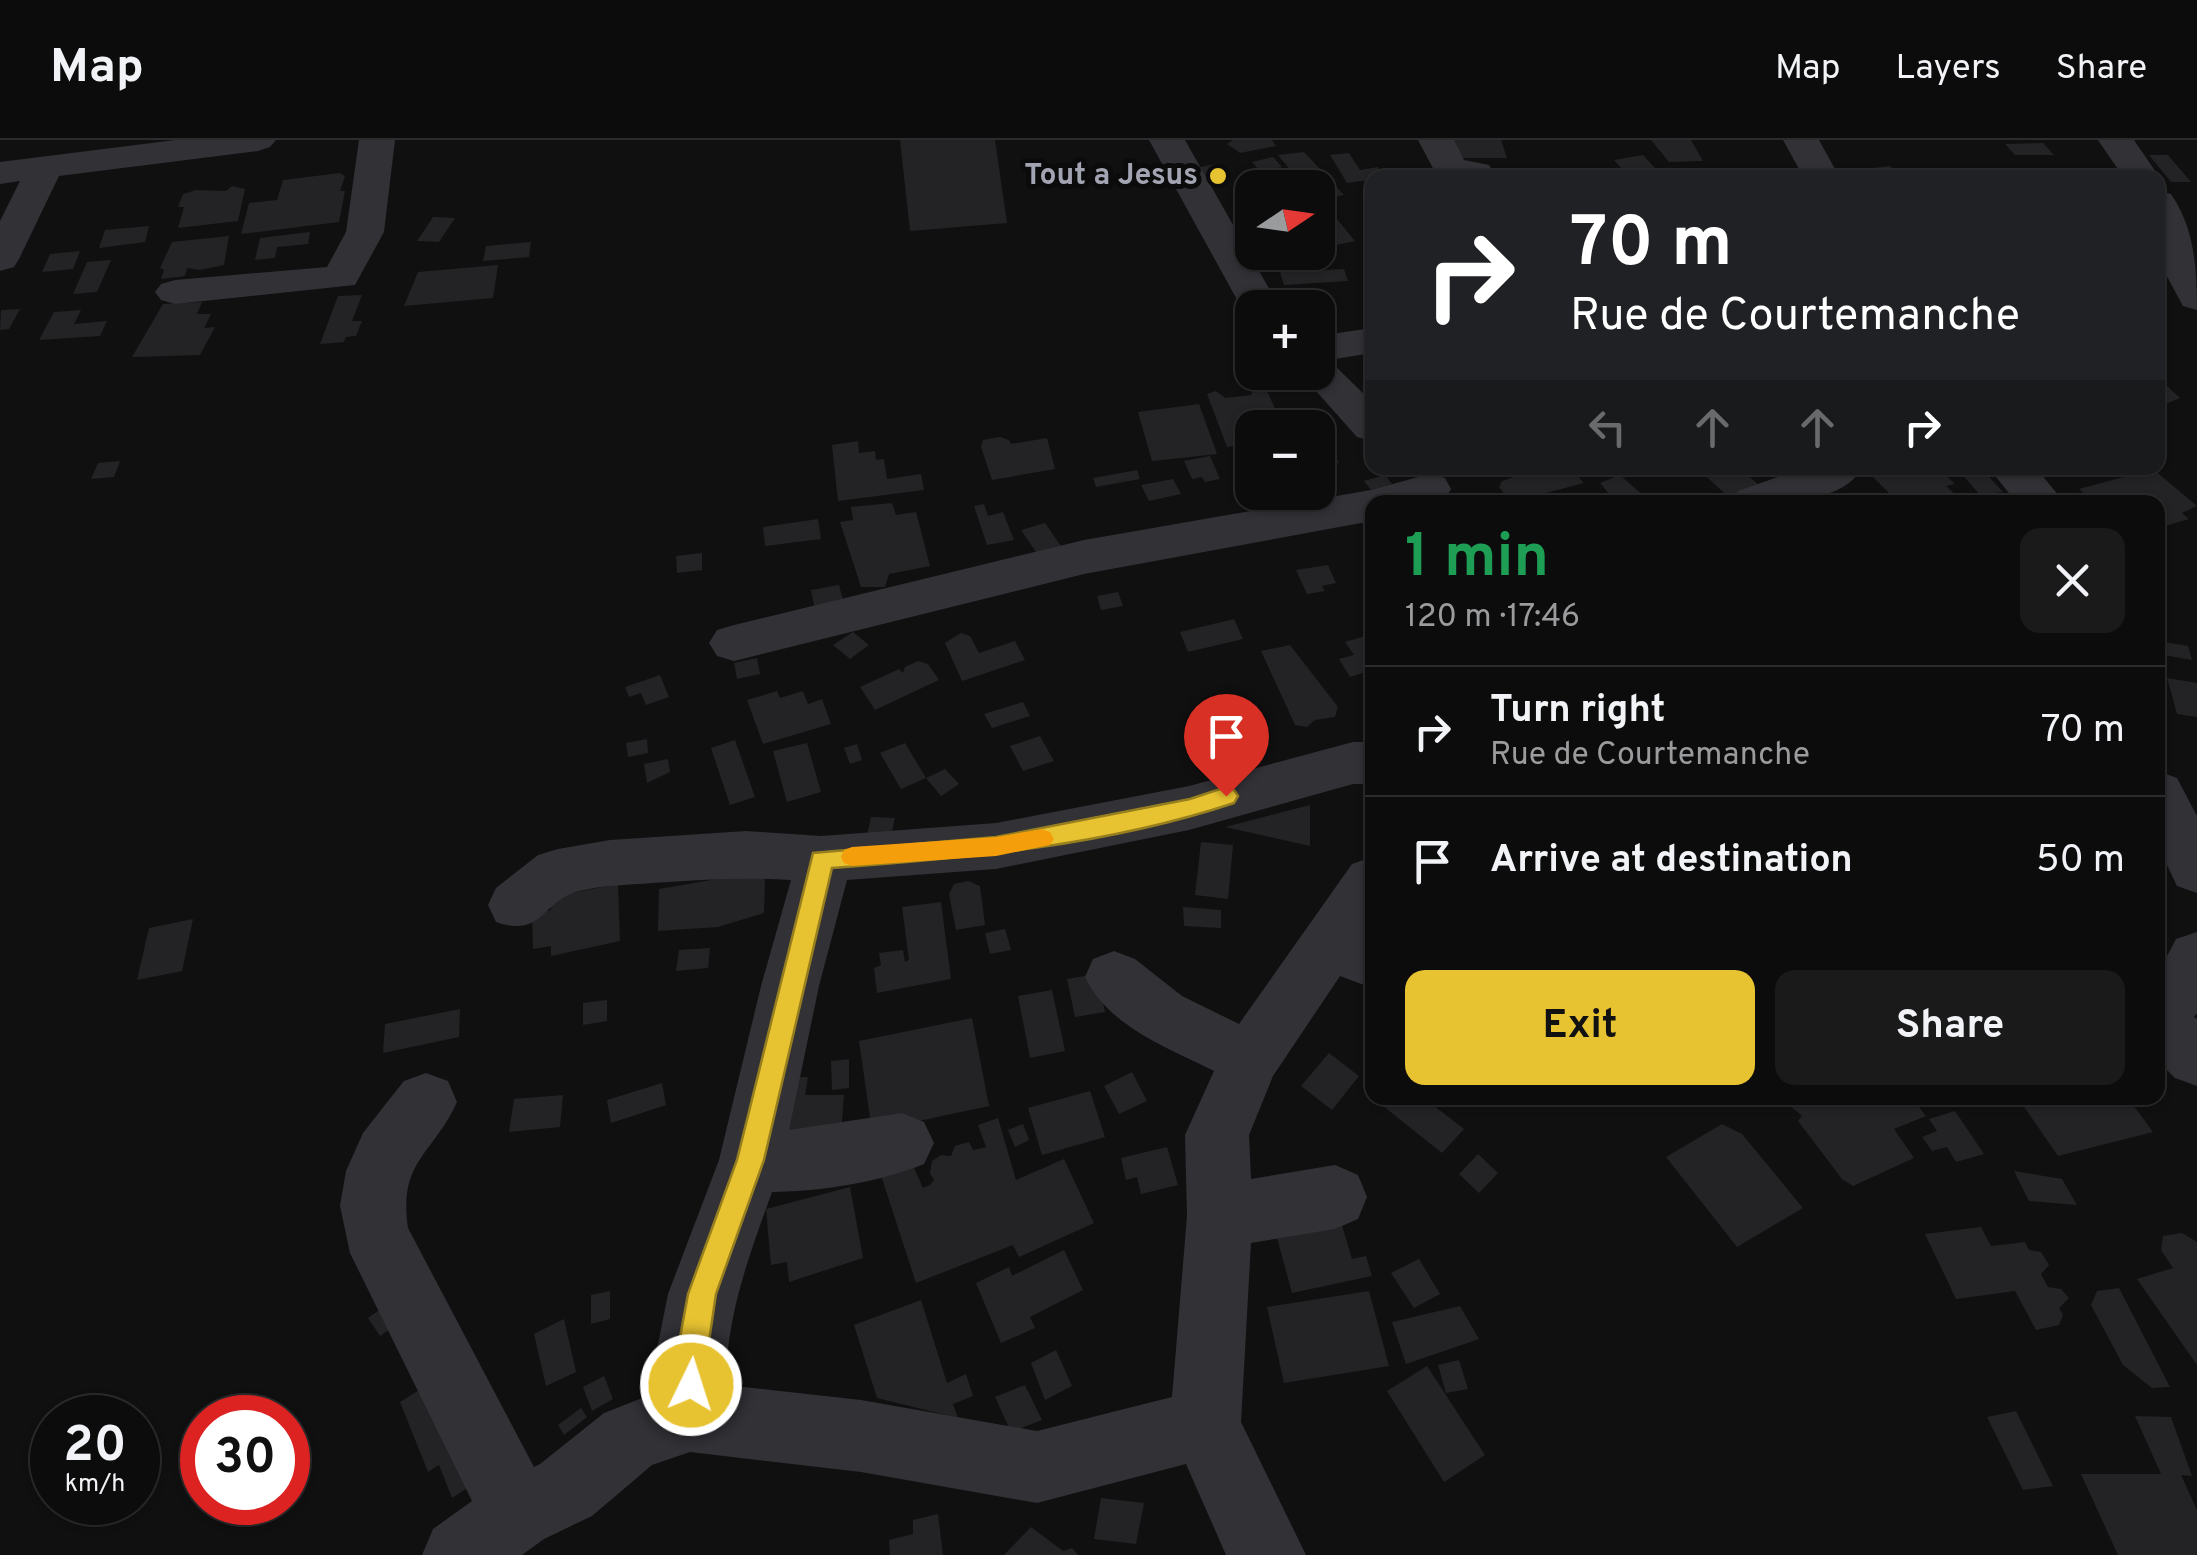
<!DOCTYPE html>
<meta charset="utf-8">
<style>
body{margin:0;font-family:Overpass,sans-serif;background:#1a1a1b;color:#f1f3f6;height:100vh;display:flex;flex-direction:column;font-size:38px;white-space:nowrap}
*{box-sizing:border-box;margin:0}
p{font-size:32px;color:#9a9b9d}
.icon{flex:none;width:55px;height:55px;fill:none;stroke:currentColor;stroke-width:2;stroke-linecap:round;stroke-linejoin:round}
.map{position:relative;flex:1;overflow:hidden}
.drawer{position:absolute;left:1365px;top:355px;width:800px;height:610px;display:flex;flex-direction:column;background:#0c0c0d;border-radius:20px;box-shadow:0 2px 8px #0004,0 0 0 2px #2c2c2e}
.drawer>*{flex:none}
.banner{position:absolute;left:1365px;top:30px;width:800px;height:305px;border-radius:20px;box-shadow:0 2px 8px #0004,0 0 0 2px #2c2c2e;background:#202124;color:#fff;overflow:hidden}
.needle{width:65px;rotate:77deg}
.tools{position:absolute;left:1235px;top:30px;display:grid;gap:20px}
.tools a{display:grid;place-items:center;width:100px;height:100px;border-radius:20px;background:#0c0c0d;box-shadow:0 2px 8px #0004,0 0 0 2px #2c2c2e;font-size:50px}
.speed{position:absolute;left:30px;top:1255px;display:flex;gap:20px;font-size:50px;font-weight:700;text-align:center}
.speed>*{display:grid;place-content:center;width:130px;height:130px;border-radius:50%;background:#0c0c0d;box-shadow:0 2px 8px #0004,0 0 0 2px #2c2c2e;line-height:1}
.speed small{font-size:25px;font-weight:400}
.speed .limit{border:15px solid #d22;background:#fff;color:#111}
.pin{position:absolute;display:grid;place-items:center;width:85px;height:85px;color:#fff;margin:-102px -42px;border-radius:50% 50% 50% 0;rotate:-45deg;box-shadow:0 0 10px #0007}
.pin .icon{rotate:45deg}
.me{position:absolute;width:110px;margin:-55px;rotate:4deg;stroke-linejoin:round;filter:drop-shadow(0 0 8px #0008)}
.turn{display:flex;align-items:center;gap:35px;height:210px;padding:0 40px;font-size:45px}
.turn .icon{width:130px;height:130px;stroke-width:2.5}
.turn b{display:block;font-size:70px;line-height:85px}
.lanes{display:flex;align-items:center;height:95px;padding:0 40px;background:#0003;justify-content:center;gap:50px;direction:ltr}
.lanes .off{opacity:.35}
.round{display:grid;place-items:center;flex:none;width:105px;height:105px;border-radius:20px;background:#1a1a1b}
.head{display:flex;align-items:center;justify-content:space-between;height:170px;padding:0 40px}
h1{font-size:60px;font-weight:700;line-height:75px;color:#1e9e55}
.action{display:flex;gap:20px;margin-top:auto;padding:20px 40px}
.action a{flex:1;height:115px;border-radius:20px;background:#e8c331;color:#111;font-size:40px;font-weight:700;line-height:115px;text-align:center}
.action a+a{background:#1a1a1b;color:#f1f3f6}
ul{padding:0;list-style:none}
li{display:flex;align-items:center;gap:30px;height:130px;padding:0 40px;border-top:2px solid #2c2c2e}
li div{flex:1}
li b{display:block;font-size:38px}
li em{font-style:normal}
header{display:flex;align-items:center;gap:60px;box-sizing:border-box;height:140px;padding:0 50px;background:#0c0c0d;border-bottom:2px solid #2c2c2e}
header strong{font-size:48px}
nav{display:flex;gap:55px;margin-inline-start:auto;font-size:35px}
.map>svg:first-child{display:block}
.building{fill:#232325}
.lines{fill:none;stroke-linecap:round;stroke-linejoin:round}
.minor{fill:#313136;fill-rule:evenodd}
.route{fill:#e8c331;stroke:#977f20;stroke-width:2.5}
.slow{fill:#f59e0b}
.poi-dot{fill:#e8c331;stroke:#0b0b0c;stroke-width:4}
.labels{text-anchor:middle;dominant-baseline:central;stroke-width:10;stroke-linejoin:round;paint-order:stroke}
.far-poi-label{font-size:30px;font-weight:bold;fill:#a2a4b1;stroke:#0b0b0c;text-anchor:end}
</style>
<header>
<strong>Map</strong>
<nav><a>Map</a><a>Layers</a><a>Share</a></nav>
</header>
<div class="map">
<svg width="2197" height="1415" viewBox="0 0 2197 1415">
<rect width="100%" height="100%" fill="#101011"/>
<path class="building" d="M900 0H995L1007 83 910 91Z
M1233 0H1272L1276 6 1240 13 1227 4Z
M1450 0H1501L1507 18H1455Z
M1651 0H1691L1703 21 1669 22Z
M2043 3 2054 15H2015L2005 4Z
M1304 12 1344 55 1318 61V48H1305L1278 15Z
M1349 13 1360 30 1378 27 1384 38 1347 43 1330 15Z
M1643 15 1664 38H1630L1614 20Z
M2149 15H2168L2191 42H2171Z
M1273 17 1282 27 1261 32 1252 22Z
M1216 24 1226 42 1210 45 1200 27Z
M1890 26 1903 38H1850L1846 31Z
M340 33 345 36 340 51H345L339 82 241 94 249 63 277 60 283 40Z
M232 46 245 49 238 81 178 88 184 67H178L183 54 196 50 226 51Z
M433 77 455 78 439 102 417 101Z
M1336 78 1355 101 1318 109V82Z
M149 86 145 102 99 108 105 90Z
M310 92 308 104 277 107 275 118 255 120 260 98Z
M229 96 224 125 200 130 187 128 185 136 161 139 164 130 160 128 172 102Z
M531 102 529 117 483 121 486 106Z
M80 111 73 129 42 132 50 114Z
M111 120 97 152 73 154 87 122Z
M498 125 493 158 404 166 418 132Z
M1344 129 1348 141 1284 145 1280 132Z
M362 155 352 181H362L356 196 346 197 344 202 320 204 338 156Z
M202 162 197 174H211L204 188 215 187 200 215 132 217 163 164Z
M20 169 9 189 0 190 1 170Z
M81 170 74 184 107 181 100 196 39 200 54 172Z
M2165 244 2180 258 2158 267V247Z
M1256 246 1268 253 1284 288H1252V303L1227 307 1207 254 1216 251 1225 258 1251 255Z
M1199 264 1217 314 1152 321 1138 272Z
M1000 297 1009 300 1011 304 1047 298 1055 329 992 340 981 307 983 300Z
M858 301 859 313 875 311 876 320 884 319 887 339 921 334 924 350 838 361 832 305Z
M1332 309 1339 323 1318 327V311Z
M1210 316 1220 339 1205 342 1202 337 1192 339 1184 321Z
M120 321 114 337 91 339 98 323Z
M1540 328H1570L1584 343 1515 361 1509 360 1499 347 1502 341Z
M1704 328H1726L1731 332 1741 329 1764 350 1733 361 1698 329Z
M1909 328H1925L1931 334 1941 331 1955 344 1946 346 1962 361 1898 362 1873 337Z
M1982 329 2003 352 1980 355 1961 333Z
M2153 329 2197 366 2182 373 2189 379 2158 388V362H2094L2079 349Z
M1137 330 1140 339 1096 347 1093 338Z
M1385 335 1392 344 1371 350 1364 341Z
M1620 335 1645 357 1632 362 1615 361 1600 343Z
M1173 339 1181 354 1149 361 1141 345Z
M1283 352H1311L1316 363 1290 367Z
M892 363 896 375 916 372 930 426 889 434 885 447H861L840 382 853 380 851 367Z
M984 364 988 376 1003 372 1014 400 987 405 974 366Z
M818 379 821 399 765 406 763 387Z
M1045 383 1063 409 1038 415 1021 390Z
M702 413V430L677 433 676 416Z
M1328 425 1336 443 1322 446 1325 451 1307 454 1296 430Z
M839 445 844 464 815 470 811 450Z
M1118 452 1123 466 1101 470 1097 456Z
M1234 479 1243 499 1188 512 1180 492Z
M853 492 869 505 850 519 833 505Z
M961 493 970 496 979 513 1015 501 1025 520 962 541 945 503Z
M1372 494V530L1350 537 1339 519 1354 515 1345 502Z
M2158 501 2188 506 2192 520 2158 514Z
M1290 505 1338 567 1335 577 1315 580 1307 587 1295 585 1261 511Z
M757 518 760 534 737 539 734 523Z
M918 521 928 524 939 540 875 570 860 547 899 529 903 533 905 527Z
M660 535 669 557 646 565 641 553 629 557 625 547Z
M2167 538 2197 543V577L2177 574Z
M777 551 780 558 803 551 808 564 822 559 831 584 763 604 747 560Z
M1023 562 1030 576 992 588 984 574Z
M1040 596 1054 621 1023 631 1010 606Z
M647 599 648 613 628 617 626 603Z
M735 600 755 657 730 665 711 608Z
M807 603 821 652 787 662 773 611Z
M905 603 926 638 945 629 959 644 941 656 926 638 901 649 880 613Z
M857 604 862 620 850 624 844 608Z
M668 619 670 632 647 643 644 624Z
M1310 665V706L1225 687 1252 680Z
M871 677 895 678 891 695H867Z
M1201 702 1233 705 1228 759 1195 755Z
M765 737 764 773 718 787 658 791 659 749 717 739Z
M968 741 980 746 985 785 956 790 949 754 954 744Z
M618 744 620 801 551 816V806L533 809 532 774 551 770V757Z
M941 762 951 839 877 853 874 828 881 825 879 813 903 810 905 822 909 820 902 767Z
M1183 767 1221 770V788L1184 786Z
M193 779 182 831 137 840 149 788Z
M1005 789 1011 810 990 814 985 793Z
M710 808 708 828 676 831 679 810Z
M1097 834 1105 872 1075 877 1067 839Z
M1052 850 1065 911 1030 918 1018 856Z
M607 860V881L583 885V863Z
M460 869 459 897 383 913 385 884Z
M972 878 989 966 872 991 859 901Z
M1329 913 1359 936 1332 970 1301 946Z
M849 919V948L832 950 831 921Z
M1132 932 1147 961 1119 974 1104 946Z
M791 937H808L805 955H844L840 1006 782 1009Z
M662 943 666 965 611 983 607 960Z
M1090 951 1105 997 1042 1015 1028 968Z
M563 955 560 987 509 992 514 959Z
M1391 958H1424L1464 989 1442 1013 1383 966Z
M1781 958H1912L1926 976 1894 989 1914 1018 1853 1046 1842 1039 1798 981 1802 976Z
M2018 958H2128L2153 992 2058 1016Z
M1955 971 1984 1014 1956 1022 1947 1007 1932 1011 1922 997 1937 991 1929 979Z
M998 978 1016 1040 1064 1019 1094 1083 1019 1117 1013 1105 916 1143 877 1023 908 1014 923 1048 930 1045 934 1040 930 1033 932 1021 941 1015 951 1016 955 1006 969 1002 973 1010 986 1007 978 985Z
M1023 984 1029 1000 1015 1007 1008 990Z
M1722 984 1742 994 1803 1068 1737 1107 1666 1017Z
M1167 1007 1178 1045 1141 1054 1137 1037 1126 1040 1121 1018Z
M1478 1014 1498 1033 1479 1053 1459 1034Z
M2014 1031 2062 1039 2077 1065 2029 1061Z
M850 1047 863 1118 789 1142 787 1122 771 1125 766 1069Z
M1341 1082 1352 1119 1366 1116 1372 1136 1292 1153 1276 1094Z
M1981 1087 1991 1106 2025 1102 2029 1110 2041 1112 2049 1125 2041 1134 2048 1147 2061 1149 2069 1158 2059 1168 2063 1175 2059 1185 2036 1190 2015 1151 1956 1159 1925 1094Z
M2182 1093 2197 1102V1225L2137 1139 2173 1128 2161 1110 2163 1096Z
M1064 1110 1083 1150 1030 1177 1035 1188 1001 1203 976 1143 1009 1127 1012 1136Z
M1419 1119 1440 1154 1414 1168 1391 1133Z
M2119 1148 2170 1247 2152 1248 2123 1225 2091 1165 2097 1151Z
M610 1151V1179L591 1184V1155Z
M1369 1151 1389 1226 1284 1243 1267 1167Z
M921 1160 947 1243 966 1234 973 1256 953 1264 958 1278 877 1258 854 1185Z
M389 1163 400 1182 380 1196 368 1178Z
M1460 1166 1479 1199 1406 1224 1392 1182Z
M564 1179 576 1232 546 1246 534 1194Z
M1056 1210 1072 1246 1045 1260 1031 1223Z
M1459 1220 1468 1249 1446 1253 1438 1225Z
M1427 1226 1485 1315 1444 1342 1387 1251Z
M604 1236 613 1259 592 1271 583 1247Z
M435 1240 478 1341 452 1358 439 1325 428 1332 400 1262Z
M1025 1245 1042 1280 1011 1292 995 1257Z
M581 1268 587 1277 564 1295 558 1285Z
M2016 1271 2053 1346 2023 1350 1987 1277Z
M2135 1276 2171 1277 2192 1336 2181 1335 2197 1370V1415H2118L2081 1334H2161Z
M1101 1358 1144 1363 1136 1404 1094 1399Z
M938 1374 943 1415H890L889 1400 913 1394V1380Z
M1031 1387 1063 1411 1072 1408 1078 1415H1004Z"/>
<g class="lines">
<path class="minor" d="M175 0H276L270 7 258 11 59 36 19 119 14 127 0 131V81L20 41 0 44V22Z
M359 0H395L384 92 355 145 175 164 161 160 155 152 161 144 175 140 327 127 346 92Z
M1149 0H1185L1280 168H1252V178L1246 176Z
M1418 0H1454L1464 20 1489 25 1497 38 1437 36Z
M1783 0H1819L1840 38H1804Z
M2098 0H2134L2160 38 2158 42V38H2124Z
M2158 51 2171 54C2195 89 2197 129 2197 170L2183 166 2158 120Z
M1372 188V213L1329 220 1372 262V301L1357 297 1299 232H1318V196Z
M1803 328H1858L1860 331C1839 365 1767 364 1731 362L1738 351Z
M1989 328H2036L2064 362H2016Z
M1429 334 1445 338 1451 349 1445 360 1372 362V381L1084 434 734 521 717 516 709 503 717 490 734 485 1084 400 1371 350Z
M1353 602H1372V644H1353L1189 690 996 729 847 740 819 846 789 990 902 973 924 982 934 1003 924 1024C877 1043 822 1051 772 1052 749 1116 726 1176 726 1245L861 1260 1037 1291 1172 1257 1187 1076 1185 995 1214 931C1168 908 1108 886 1085 837L1093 819 1114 811 1135 819 1182 856 1239 884 1352 724 1372 717V787L1368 794 1372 796V848L1340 836 1273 936 1249 995 1251 1039 1335 1025 1358 1035 1367 1057 1358 1079 1335 1089 1251 1103 1241 1282 1306 1415H1226L1186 1324 1037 1363 861 1332 690 1312 652 1325 592 1376 544 1399 522 1415H422L433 1389 472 1361 350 1113 340 1066 346 1031 363 993 388 961 404 941 426 933 448 941 457 962C433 1015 398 1021 408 1088L534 1327 540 1324 604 1273 655 1253 656 1214 668 1154 719 1020 761 846 791 740C744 737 699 740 652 743 628 745 600 745 576 752 541 763 542 798 496 782L488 765 496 748 538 715 558 709 610 700 746 691 821 696 996 683 1189 646Z
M2158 631 2177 638 2197 676V753L2177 746 2158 706Z
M2197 792V873L2194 877 2197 879V946L2175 938 2158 921V833L2176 799Z"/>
</g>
<path class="route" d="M1226 647 1234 650 1238 656 1234 663C1105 706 967 718 832 728L764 1020 716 1154 701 1255 691 1259 680 1255 676 1245 677 1214 688 1154 737 1020 813 713 996 697 1190 659Z"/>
<path class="slow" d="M1042 689 1050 692 1054 699 1050 705 996 716 852 726 844 723 841 717 844 710 852 707 996 697Z"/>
<circle class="poi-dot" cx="1218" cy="36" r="10"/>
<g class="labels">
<g class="far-poi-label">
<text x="1198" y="36">Tout a Jesus</text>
</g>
</g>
</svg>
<div class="tools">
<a><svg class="needle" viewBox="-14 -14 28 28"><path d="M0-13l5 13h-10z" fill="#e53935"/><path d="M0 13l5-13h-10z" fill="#9a9b9d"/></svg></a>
<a>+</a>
<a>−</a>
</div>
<div class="speed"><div>20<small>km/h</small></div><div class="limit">30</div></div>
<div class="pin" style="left:1226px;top:656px;background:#d93025"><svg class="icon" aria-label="arrive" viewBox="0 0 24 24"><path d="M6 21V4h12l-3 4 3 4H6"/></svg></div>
<svg class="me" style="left:691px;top:1245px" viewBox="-20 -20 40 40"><circle r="17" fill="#e8c331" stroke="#fff" stroke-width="3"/><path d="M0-11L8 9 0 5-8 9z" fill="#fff"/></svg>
<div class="banner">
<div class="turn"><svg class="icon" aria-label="right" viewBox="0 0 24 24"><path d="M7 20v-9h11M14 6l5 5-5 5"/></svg><div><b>70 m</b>Rue de Courtemanche</div></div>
<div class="lanes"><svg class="icon off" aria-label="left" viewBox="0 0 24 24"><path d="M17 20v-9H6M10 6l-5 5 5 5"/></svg><svg class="icon off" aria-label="ahead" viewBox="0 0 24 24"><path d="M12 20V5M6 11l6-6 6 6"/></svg><svg class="icon off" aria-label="ahead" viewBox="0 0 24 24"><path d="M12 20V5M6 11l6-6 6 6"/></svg><svg class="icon" aria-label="right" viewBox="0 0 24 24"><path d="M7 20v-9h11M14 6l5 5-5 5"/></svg></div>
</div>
<section class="drawer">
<div class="head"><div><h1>1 min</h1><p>120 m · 17:46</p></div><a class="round"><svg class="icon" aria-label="close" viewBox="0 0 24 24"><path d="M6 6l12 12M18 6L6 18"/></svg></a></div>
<ul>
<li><svg class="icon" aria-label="right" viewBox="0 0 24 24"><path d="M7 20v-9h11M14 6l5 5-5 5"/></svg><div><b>Turn right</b><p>Rue de Courtemanche</p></div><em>70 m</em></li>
<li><svg class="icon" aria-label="arrive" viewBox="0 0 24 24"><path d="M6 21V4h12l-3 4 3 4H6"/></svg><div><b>Arrive at destination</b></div><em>50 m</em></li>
</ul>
<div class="action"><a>Exit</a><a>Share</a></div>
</section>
</div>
